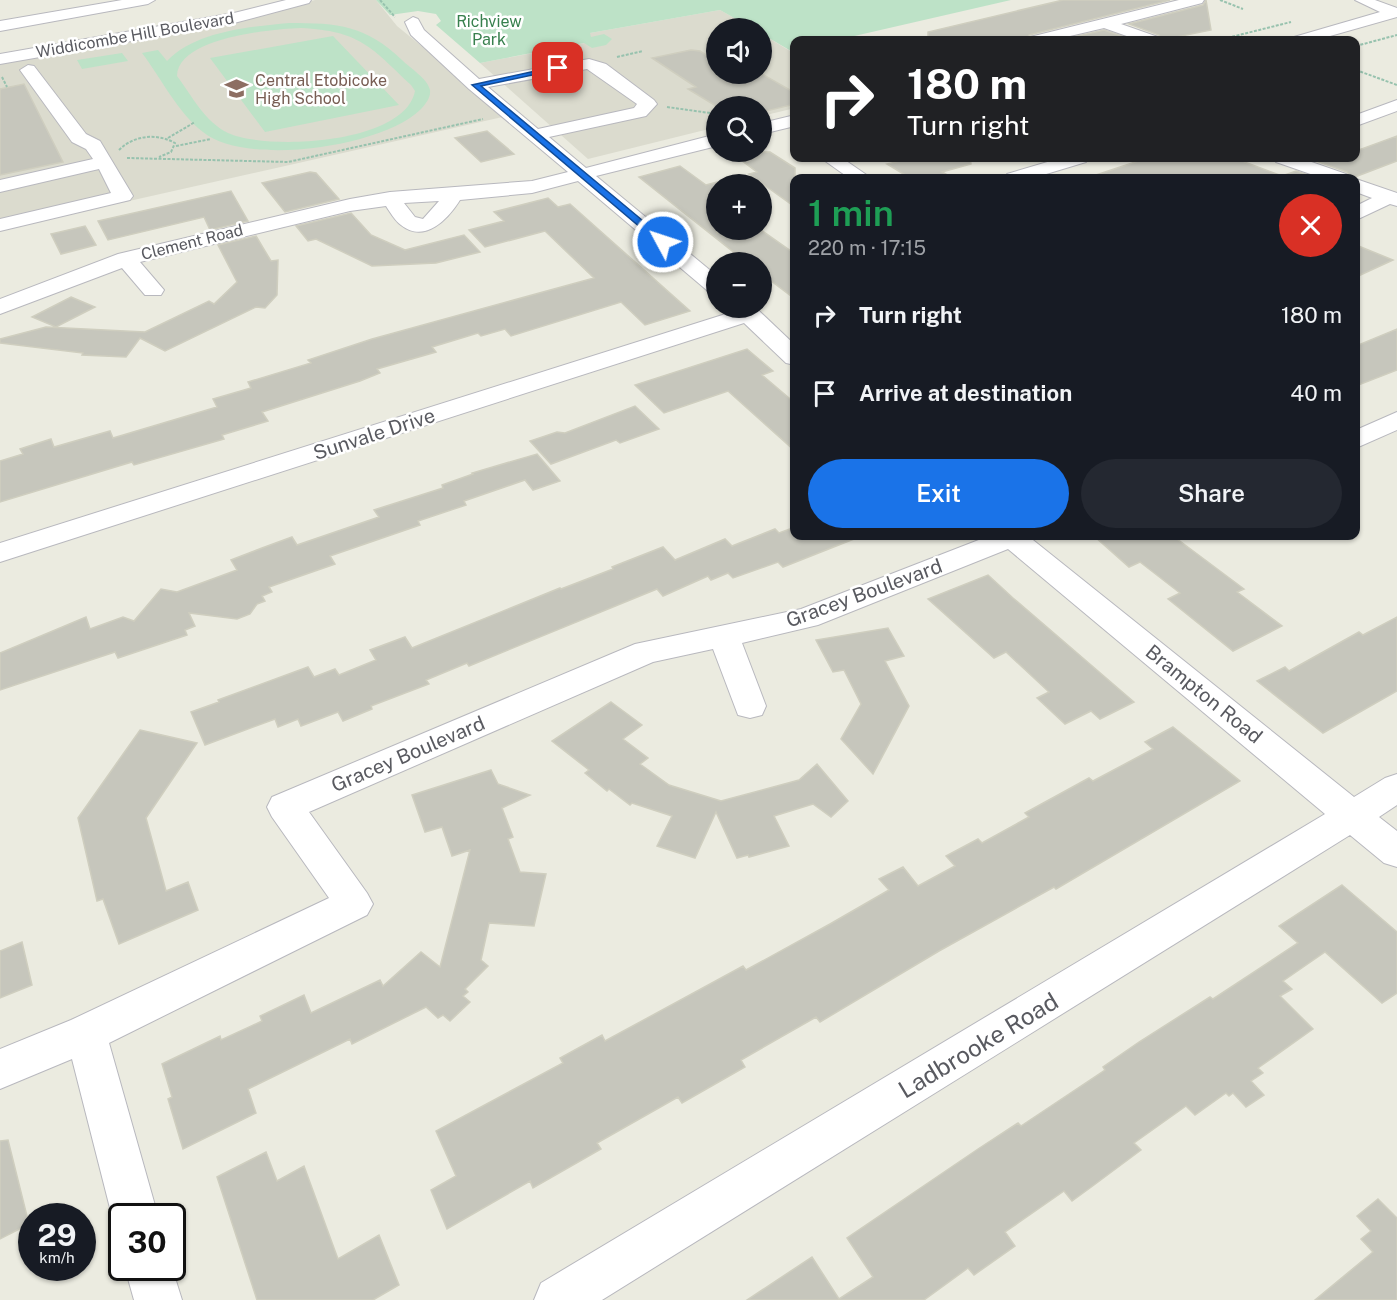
<!DOCTYPE html>
<meta charset="utf-8">
<style>
body{margin:0;font-family:"Public Sans",sans-serif;background:#242831;color:#f1f3f6;height:100vh;display:flex;flex-direction:column;font-size:22px;white-space:nowrap}
*{box-sizing:border-box;margin:0}
p{font-size:20px;color:#9ea1a6}
.icon{flex:none;width:33px;height:33px;fill:none;stroke:currentColor;stroke-width:2;stroke-linecap:round;stroke-linejoin:round}
.map{position:relative;flex:1;overflow:hidden}
.panel{position:absolute;left:790px;top:174px;width:570px;height:366px;display:flex;flex-direction:column;background:#171b24;border-radius:12px;box-shadow:0 2px 4px #0004}
.panel>*{flex:none}
.hud{position:absolute;left:790px;top:36px;width:570px;height:126px;border-radius:12px;box-shadow:0 2px 4px #0004;background:#202124;color:#fff;overflow:hidden}
.buttons{position:absolute;left:706px;top:18px;display:grid;gap:12px}
.buttons a{display:grid;place-items:center;width:66px;height:66px;border-radius:50%;background:#171b24;box-shadow:0 2px 4px #0004;font-size:30px}
.speed{position:absolute;left:18px;top:1203px;display:flex;gap:12px;font-size:30px;font-weight:700;text-align:center}
.speed>*{display:grid;place-content:center;width:78px;height:78px;border-radius:50%;background:#171b24;box-shadow:0 2px 4px #0004;line-height:1}
.speed small{font-size:15px;font-weight:400}
.speed .limit{border:3px solid #111;border-radius:9px;background:#fff;color:#111}
.pin{position:absolute;display:grid;place-items:center;width:51px;height:51px;color:#fff;margin:-26px;border-radius:12px;box-shadow:0 3px 9px #0006}
.me{position:absolute;width:66px;margin:-33px;rotate:310deg;stroke-linejoin:round;filter:drop-shadow(0 0 4px #0008)}
.turn{display:flex;align-items:center;gap:21px;height:126px;padding:0 18px;font-size:27px}
.turn .icon{width:78px;height:78px;stroke-width:2.5}
.turn b{display:block;font-size:42px;line-height:51px}
.round{display:grid;place-items:center;flex:none;width:63px;height:63px;border-radius:32px;background:#242831}
.headline{display:flex;align-items:center;justify-content:space-between;height:102px;padding:0 18px}
h1{font-size:36px;font-weight:600;line-height:45px;color:#1e9e55}
.cta{display:flex;gap:12px;margin-top:auto;padding:12px 18px}
.cta a{flex:1;height:69px;border-radius:36px;background:#1a73e8;color:#fff;font-size:24px;font-weight:600;line-height:69px;text-align:center}
.cta a+a{background:#242831;color:#f1f3f6}
ul{padding:0;list-style:none}
li{display:flex;align-items:center;gap:18px;height:78px;padding:0 18px}
li div{flex:1}
li b{display:block;font-size:22px}
li em{font-style:normal}
.map>svg:first-child{display:block}
.education{fill:#dbdbce}
.green{fill:#bde2c7;fill-rule:evenodd}
.building{fill:#c6c6bc;stroke:#cfcebf;stroke-width:1.5}
.lines{fill:none;stroke-linecap:round;stroke-linejoin:round}
.minor-casing{stroke:#b8b8be;stroke-width:2}
.path{stroke:#97c2ae;stroke-width:2;stroke-dasharray:3 1.5;stroke-linecap:butt}
.minor{fill:#fff;fill-rule:evenodd}
.route{fill:#1a73e8;stroke:#114b97;stroke-width:1.5}
.labels{text-anchor:middle;dominant-baseline:central;stroke-width:5;stroke-linejoin:round;paint-order:stroke}
.far-park-label{font-size:16px;fill:#38804e;stroke:#fff}
.far-street-label{font-size:16px;fill:#595a60;stroke:#fff}
.far-education-label{font-size:16px;fill:#785e54;stroke:#fff;text-anchor:start}
.street-label{font-size:20px;fill:#595a60;stroke:#fff}
.near-street-label{font-size:24px;fill:#595a60;stroke:#fff}
</style>
<div class="map">
<svg width="1397" height="1300" viewBox="0 0 1397 1300">
<rect width="100%" height="100%" fill="#ebebe0"/>
<path class="education" d="M315 0H376L397 26 507 116 0 230V61L282 10Z
M720 10 752 28H717V74H762V34L795 54V108L762 116V106H717V127L588 159 480 63 590 42V33Z"/>
<path class="green" d="M376 0H1011L837 40H795V50L791 51 762 34V28H752L720 10 590 33 591 37 604 34 612 39 606 45 592 48 584 43 480 63 436 25 441 21 436 14 418 11 390 15Z
M289 23C339 23 365 25 402 60 410 68 428 79 430 90 431 98 425 105 420 110 382 147 246 167 203 132 178 113 161 78 142 53L158 50 167 61C196 31 249 27 289 23ZM301 28C360 31 371 47 411 85L415 91C405 144 268 151 228 133 205 122 192 96 177 76 178 37 273 29 301 28Z
M333 36 399 105 265 132 210 58Z
M122 53 128 61 82 69 77 60Z"/>
<path class="building" d="M1063 0H1170L1029 35 1026 40H928V32Z
M1206 0 1211 30 1162 40 1159 35 1129 24 1203 5Z
M1104 30 1133 40H1061Z
M691 50 700 51 717 62V74H762L795 93V104L762 112V106H716L688 89 696 87 652 58Z
M24 84 63 162 0 175V89Z
M487 131 514 154 481 162 455 138Z
M1397 136V161L1352 178 1347 172 1319 162 1332 158H1356V151Z
M730 152H770L795 168V207L749 174 757 172Z
M913 158H970L971 164 942 172 953 178H910L887 164Z
M1147 158H1234L1282 176 1296 171 1317 178H1097L1096 175Z
M680 166 706 185 717 182V233L728 230H761L795 254V299L762 274V262H746L639 177Z
M310 172 316 173 339 199 285 212 262 183Z
M231 191 248 221 210 230 204 217 108 240 98 221Z
M548 198 558 207 570 204 690 311 645 325 621 302 511 336 505 329 481 336 478 333 432 347 436 352 377 369 380 373 360 381 262 412 268 421 222 435 224 439 134 465 132 462 0 502V461L23 454 20 449 51 439 54 447 110 431 113 438 217 407 213 399 251 388 248 382 311 363 308 360 372 339 594 278 545 231 485 247 469 230 504 221 494 212Z
M351 213 371 235 405 250 464 235 480 252 436 263 372 266 316 239 308 241 296 226Z
M85 226 96 245 61 254 51 234Z
M256 236 271 261 278 260 277 295 265 308 256 307 165 351 140 338 126 357 82 355 83 353 0 343V339L46 327 145 332 209 301 214 304 237 282 218 245Z
M1356 245 1393 260 1356 277Z
M71 297 95 307 56 327 32 317Z
M1397 329V370L1356 386V346Z
M747 349 773 371 762 375 795 403V451L728 391 664 413 635 385Z
M635 406 659 429 620 443 616 440 551 464 530 441 557 432 565 433Z
M537 454 560 481 533 490 525 480 464 501 466 505 418 521 420 525 330 556 335 564 269 587 272 592 262 596 265 601 257 604 250 614 237 619 189 613 195 626 185 630 187 635 118 658 115 652 0 690V653L86 617 90 629 123 617 134 621 161 589 177 592 237 570 231 560 262 548 292 537 297 545 379 517 374 510 443 488 442 485 473 474 472 473Z
M795 527V536L859 537 783 567 778 562 733 578 728 573 711 580 708 576 663 596 657 589 469 666 467 663 426 680 429 684 371 706 372 709 343 721 338 712 301 726 298 719 278 727 275 719 205 745 191 712 219 702 218 700 308 667 314 677 335 669 339 675 376 660 370 650 405 637 412 648 560 588 561 589 613 569 612 567 663 547 675 560 725 539 732 546 775 529 779 533Z
M1094 536H1173L1244 589 1237 592 1282 626 1233 651 1168 599 1180 593 1140 562 1129 567Z
M988 575 1013 598 1134 702 1100 719 1091 711 1065 724 1037 698 1049 692 1006 652 994 658 928 599Z
M1397 617V691L1323 733 1257 681 1285 667 1289 671 1359 632 1363 635Z
M888 628 904 656 885 661 909 706 873 774 841 739 861 704 844 670 833 672 816 640Z
M611 702 642 725 623 739 648 758 640 764 669 785 721 801 799 780 817 764 848 801 831 817 813 804 774 816 789 846 749 857 748 855 737 858 716 812 695 858 657 846 672 816 632 803 630 805 609 789 607 791 585 773 589 770 552 741Z
M1173 727 1240 781 1056 889 1054 887 939 951 820 1022 816 1017 741 1060 745 1067 682 1103 678 1097 597 1143 601 1149 533 1188 530 1181 447 1229 431 1190 456 1176 436 1131 563 1063 560 1058 602 1035 605 1041 743 966 746 970 830 924 889 890 879 879 903 867 918 886 955 866 946 856 978 839 982 843 1029 817 1025 813 1089 778 1093 781 1153 749 1145 742Z
M140 730 197 743 146 818 166 891 188 882 198 910 119 944 103 899 97 901 78 818Z
M491 770 498 784 530 795 502 808 513 837 508 839 520 872 546 874 534 926 489 923 481 960 488 966 465 989 468 992 463 996 470 1002 450 1021 443 1015 438 1018 426 1007 352 1044 350 1039 248 1089 256 1113 183 1149 168 1099 172 1097 162 1064 220 1036 221 1040 262 1021 260 1016 304 995 311 1013 380 980 383 986 421 952 440 967 470 850 452 856 442 827 425 832 412 795Z
M1342 885 1397 932V993L1382 1003 1325 952 1283 981 1292 989 1280 996 1313 1029 1258 1068 1263 1073 1251 1081 1264 1095 1246 1107 1233 1093 1229 1096 1226 1093 1195 1115 1186 1106 1134 1143 1141 1150 1094 1185 1072 1201 1064 1191 1005 1232 1015 1246 974 1275 968 1268 924 1300H747L812 1257 839 1299 873 1277 847 1238 978 1149 1018 1123 1021 1126 1105 1070 1103 1067 1139 1042 1210 997 1213 999 1298 943 1279 926Z
M22 942 32 985 0 998V951Z
M8 1140 29 1224 0 1239V1141Z
M266 1152 277 1181 304 1166 338 1259 379 1235 399 1285 373 1300H257L217 1177Z
M1378 1199 1397 1218V1300H1315L1373 1252 1361 1239 1371 1231 1357 1216Z"/>
<g class="lines">
<defs>
<path id="minor" d="M122 0H155L148 4 0 31V21Z
M286 0H311L309 3 234 23 0 64V54L234 13Z
M1179 0H1204L1202 3 1121 24 1158 37 1160 40H1138L1104 28 1053 40H1028L1030 37Z
M1355 0H1375L1397 8V17L1316 40H1292L1294 37 1380 12Z
M413 17 418 19 424 30 479 79 589 59 606 64 654 100 657 104 646 116 549 137 586 168 717 134V146L596 176 717 276V294L709 292 578 181 532 193 460 200C448 219 425 244 401 225 395 221 390 212 386 206L350 211 140 262 164 290 161 295H145L122 268 0 314V299L118 254 350 199 390 192 532 181 568 172 469 89 411 35 405 22ZM587 69 637 104 634 108 538 129 488 87ZM439 201 423 219 415 217 404 203Z
M28 65 34 66 86 134 100 141 133 196 130 200 0 231V219L111 193 99 169 0 192V180L93 159 86 149 72 142 20 70Z
M1397 100V111L1356 126V115Z
M795 115V126L762 134V123Z
M821 158H842L871 178H849Z
M1061 158H1088L1086 162 1033 178H1004L1007 174Z
M1274 158H1300L1346 174 1349 178H1322L1276 162Z
M1356 179 1397 193V206L1390 204 1356 220V206L1372 198 1356 192Z
M730 308 757 309 795 345V365L786 363 744 323 0 562V543L732 312Z
M1397 412V430L1356 448V430Z
M989 536H1028L1354 797 1385 778 1397 774V805L1379 817 1397 831V867L1384 863 1350 835 602 1300H534L541 1283 1325 814 1008 549 818 625 742 643 766 706 762 715 750 718 738 715 713 649 653 662 309 812 367 893 373 904 367 915 109 1043 158 1216H122V1233L119 1232 112 1216 72 1059 0 1089V1049L71 1020 329 898 272 817 267 807 272 797 635 644 801 609Z
M125 1268H172L182 1300H134Z"/>
</defs>
<use href="#minor" class="minor-casing"/>
<path class="path" d="M380 0 395 17
M1220 0 1243 9
M1219 40 1291 22
M1356 46 1397 35
M617 57 643 51
M1356 70 1397 85
M2 77 7 87
M667 107 717 114
M168 138 195 122
M176 146 211 139
M119 150C134 135 157 133 175 143L171 152 159 157
M127 158 288 162 483 119"/>
<use href="#minor" class="minor"/>
</g>
<path class="route" d="M558 66 560 69 481 86 666 240V244H660L472 85Z"/>
<defs>
<symbol id="school-bare" viewBox="-9 -9 18 18"><path d="M0-5L7-2L0 1L-7-2ZM-4 1L0 2.5L4 1V4Q0 6-4 4Z" fill="#8d6e63" stroke="#fff" stroke-width="2.5" paint-order="stroke"/></symbol>
</defs>
<g fill-rule="evenodd">
<use href="#school-bare" x="220" y="72" width="33" height="33"/>
</g>
<g class="labels">
<g class="far-park-label">
<text x="489" y="21">Richview<tspan x="489" dy="18">Park</tspan></text>
</g>
<g class="far-street-label">
<text transform="translate(135 35) rotate(-10)">Widdicombe Hill Boulevard</text>
<text transform="translate(192 242) rotate(-14)">Clement Road</text>
</g>
<g class="far-education-label">
<text x="255" y="80">Central Etobicoke<tspan x="255" dy="18">High School</tspan></text>
</g>
<g class="street-label">
<text transform="translate(374 434) rotate(-18)">Sunvale Drive</text>
<text transform="translate(864 593) rotate(-20)">Gracey Boulevard</text>
<text transform="translate(1204 694) rotate(39)">Brampton Road</text>
<text transform="translate(408 754) rotate(-23)">Gracey Boulevard</text>
</g>
<g class="near-street-label">
<text transform="translate(978 1045) rotate(-31)">Ladbrooke Road</text>
</g>
</g>
</svg>
<div class="buttons">
<a><svg class="icon" aria-label="sound" viewBox="0 0 24 24"><path d="M4 9h4l5-4v14l-5-4H4zM17 9q2 3 0 6"/></svg></a>
<a><svg class="icon" aria-label="search" viewBox="0 0 24 24"><circle cx="10" cy="10" r="6"/><path d="M15 15l6 6"/></svg></a>
<a>+</a>
<a>−</a>
</div>
<div class="speed"><div>29<small>km/h</small></div><div class="limit">30</div></div>
<div class="pin" style="left:558px;top:68px;background:#d93025"><svg class="icon" aria-label="arrive" viewBox="0 0 24 24"><path d="M6 21V4h12l-3 4 3 4H6"/></svg></div>
<svg class="me" style="left:663px;top:242px" viewBox="-20 -20 40 40"><circle r="17" fill="#1a73e8" stroke="#fff" stroke-width="3"/><path d="M0-11L8 9 0 5-8 9z" fill="#fff"/></svg>
<div class="hud">
<div class="turn"><svg class="icon" aria-label="right" viewBox="0 0 24 24"><path d="M7 20v-9h11M14 6l5 5-5 5"/></svg><div><b>180 m</b>Turn right</div></div>
</div>
<section class="panel">
<div class="headline"><div><h1>1 min</h1><p>220 m · 17:15</p></div><a class="round" style="background:#d93025;color:#fff"><svg class="icon" aria-label="close" viewBox="0 0 24 24"><path d="M6 6l12 12M18 6L6 18"/></svg></a></div>
<ul>
<li><svg class="icon" aria-label="right" viewBox="0 0 24 24"><path d="M7 20v-9h11M14 6l5 5-5 5"/></svg><div><b>Turn right</b></div><em>180 m</em></li>
<li><svg class="icon" aria-label="arrive" viewBox="0 0 24 24"><path d="M6 21V4h12l-3 4 3 4H6"/></svg><div><b>Arrive at destination</b></div><em>40 m</em></li>
</ul>
<div class="cta"><a>Exit</a><a>Share</a></div>
</section>
</div>
